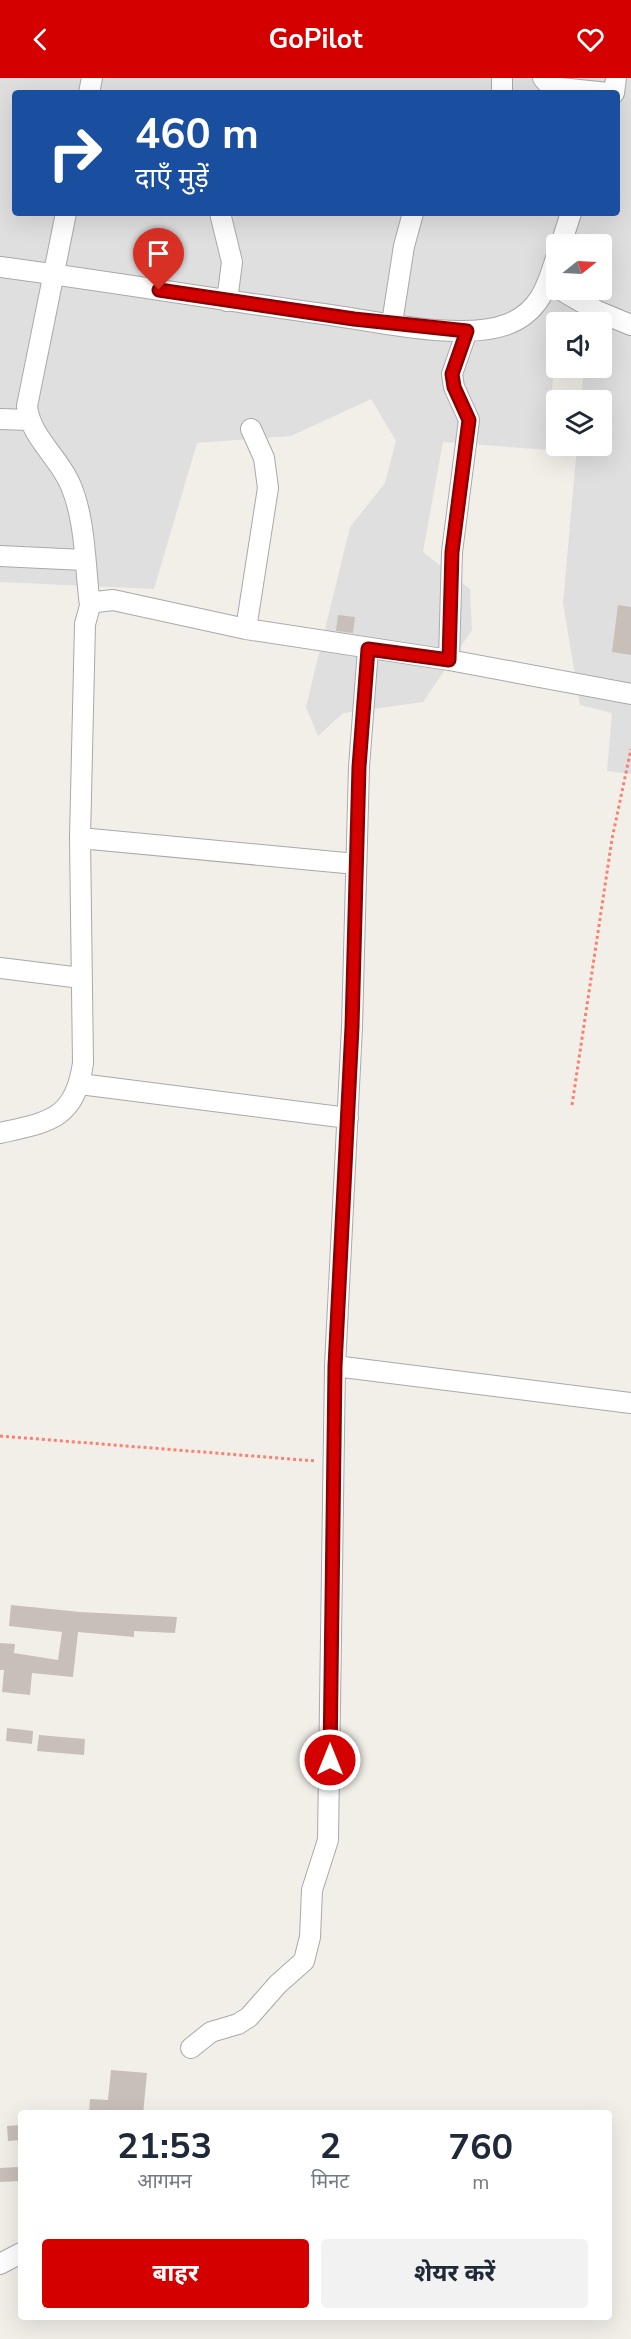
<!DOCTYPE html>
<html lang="hi">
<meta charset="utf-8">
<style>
body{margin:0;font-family:"Nunito Sans","Noto Sans Devanagari",sans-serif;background:#f2f2f3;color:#1f2937;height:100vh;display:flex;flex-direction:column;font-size:22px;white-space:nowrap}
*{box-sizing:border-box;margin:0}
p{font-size:20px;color:#747a83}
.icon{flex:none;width:33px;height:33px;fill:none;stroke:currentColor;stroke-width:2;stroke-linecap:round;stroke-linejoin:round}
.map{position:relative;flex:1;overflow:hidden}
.sheet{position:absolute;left:18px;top:2032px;width:594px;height:210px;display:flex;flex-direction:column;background:#fff;border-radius:6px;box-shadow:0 6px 24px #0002}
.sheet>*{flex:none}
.hud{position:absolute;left:12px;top:12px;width:608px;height:126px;border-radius:6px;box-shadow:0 6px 24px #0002;background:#1a4fa0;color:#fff;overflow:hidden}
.needle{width:39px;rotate:72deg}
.fabs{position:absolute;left:546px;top:156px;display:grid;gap:12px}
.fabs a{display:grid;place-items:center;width:66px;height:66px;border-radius:6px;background:#fff;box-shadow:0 6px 24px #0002;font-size:30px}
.pin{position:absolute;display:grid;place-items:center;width:51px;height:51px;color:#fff;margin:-62px -26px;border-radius:50% 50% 50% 0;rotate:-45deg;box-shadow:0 0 6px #0007}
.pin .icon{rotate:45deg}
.me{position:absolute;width:66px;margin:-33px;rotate:0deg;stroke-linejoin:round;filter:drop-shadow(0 0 4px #0008)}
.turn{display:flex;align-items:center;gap:21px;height:126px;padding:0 24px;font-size:27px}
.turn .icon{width:78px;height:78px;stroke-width:2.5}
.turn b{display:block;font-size:42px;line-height:51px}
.eta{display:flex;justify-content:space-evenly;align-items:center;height:102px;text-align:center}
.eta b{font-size:36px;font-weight:700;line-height:42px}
.cta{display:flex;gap:12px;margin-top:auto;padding:12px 24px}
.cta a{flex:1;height:69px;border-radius:6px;background:#d40000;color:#fff;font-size:24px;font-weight:700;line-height:69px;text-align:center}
.cta a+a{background:#f2f2f3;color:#1f2937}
header{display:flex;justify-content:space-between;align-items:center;height:78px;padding:0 24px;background:#d40000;color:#fff;font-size:27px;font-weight:700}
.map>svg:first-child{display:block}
.residential{fill:#e0dfdf;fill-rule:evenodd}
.building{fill:#c7bfb8}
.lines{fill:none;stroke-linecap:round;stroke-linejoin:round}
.minor-casing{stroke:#a9a9a9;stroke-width:22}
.path{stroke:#fa8072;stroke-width:3;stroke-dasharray:3 3;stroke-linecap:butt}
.minor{stroke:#fff;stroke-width:20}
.route-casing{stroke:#8a0000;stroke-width:15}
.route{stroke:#d40000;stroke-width:10}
</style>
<header><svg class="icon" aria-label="back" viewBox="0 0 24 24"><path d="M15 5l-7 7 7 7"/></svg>GoPilot<svg class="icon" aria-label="heart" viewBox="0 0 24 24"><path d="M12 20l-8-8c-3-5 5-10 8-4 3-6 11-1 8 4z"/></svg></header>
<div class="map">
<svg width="631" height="2261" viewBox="0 0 631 2261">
<rect width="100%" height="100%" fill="#f2efe9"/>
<path class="residential" d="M0 0H631V696L607 693 612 635 580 627 563 525 577 368H602V322H581L584 290H602V244H556L549 372 443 364 423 474 470 511 472 552 423 624 343 635 318 658 306 629 350 449 385 405 396 363 371 321 291 358 197 365 154 511 0 504ZM15 15H616V135H15ZM556 166H602V212H556Z"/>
<path class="building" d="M618 527 631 529V577L612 574Z
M338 537 355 539 353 555 336 553Z
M11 1527 80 1534 177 1539 175 1555 134 1553V1559L78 1554 73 1599 32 1595 30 1617 2 1614 4 1592H0V1565L15 1566 14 1575 58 1582 62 1554 9 1548Z
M7 1650 33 1653 32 1666 6 1663Z
M39 1657 85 1661 84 1677 37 1673Z
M111 1992 147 1995 143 2036H89L90 2021 108 2022Z
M21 2047V2062L8 2063 7 2048Z
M19 2089 20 2103 0 2104V2090Z"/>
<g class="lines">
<defs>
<path id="minor" d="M543 0 551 9 608 15
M89 15 92 0
M502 15V0
M614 15 616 0
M66 135 27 328C30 359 60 380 71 408 86 444 85 490 90 528
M220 135 232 184 227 223
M561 166 571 135
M0 189C113 204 225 223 337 238 384 245 465 263 508 246 539 234 547 209 556 180
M561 212 597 233 631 247
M392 245 404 168 413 135
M0 341 29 342
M0 478 84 482
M246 551 268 410 264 380 251 351
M449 582 452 474 469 342 454 309 452 296 467 253
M80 760 356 786
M0 890 81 900
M80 1006 348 1040
M0 1055C50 1044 75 1041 83 985L80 760 85 546 90 528 96 524 113 522 246 551 449 582 631 616
M335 1288 631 1325
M191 1970 211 1954 238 1946 249 1939 278 1906 304 1883 310 1859 312 1812 328 1762 335 1288 352 949 359 689 368 571
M0 2186 21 2175"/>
</defs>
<use href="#minor" class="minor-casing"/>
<path class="path" d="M572 1027 612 761 631 671
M0 1358 316 1383"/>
<use href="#minor" class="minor"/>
</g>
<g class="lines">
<defs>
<path id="route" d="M159 212 354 241 467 253 452 296 454 309 469 342 452 474 449 582 368 571 359 689 352 949 335 1288 330 1682"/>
</defs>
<use href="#route" class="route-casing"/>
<use href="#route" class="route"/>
</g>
</svg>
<div class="fabs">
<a><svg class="needle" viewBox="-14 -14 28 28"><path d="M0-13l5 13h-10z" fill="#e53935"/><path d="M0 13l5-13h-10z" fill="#747a83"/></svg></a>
<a><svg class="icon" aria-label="sound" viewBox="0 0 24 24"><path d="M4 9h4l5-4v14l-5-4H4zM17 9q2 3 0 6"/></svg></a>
<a><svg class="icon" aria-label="layers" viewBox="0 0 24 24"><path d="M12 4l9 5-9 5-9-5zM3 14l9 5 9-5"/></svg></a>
</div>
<div class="pin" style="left:159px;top:212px;background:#d93025"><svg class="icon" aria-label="arrive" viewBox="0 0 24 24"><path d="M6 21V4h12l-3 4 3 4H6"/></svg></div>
<svg class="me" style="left:330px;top:1682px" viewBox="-20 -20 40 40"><circle r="17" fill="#d40000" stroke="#fff" stroke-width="3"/><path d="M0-11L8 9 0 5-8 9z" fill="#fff"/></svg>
<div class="hud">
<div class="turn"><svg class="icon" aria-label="right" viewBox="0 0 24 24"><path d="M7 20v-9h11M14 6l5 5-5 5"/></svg><div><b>460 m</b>दाएँ मुड़ें</div></div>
</div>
<section class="sheet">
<div class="eta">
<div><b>21:53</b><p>आगमन</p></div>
<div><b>2</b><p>मिनट</p></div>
<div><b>760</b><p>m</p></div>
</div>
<div class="cta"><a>बाहर</a><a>शेयर करें</a></div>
</section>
</div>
